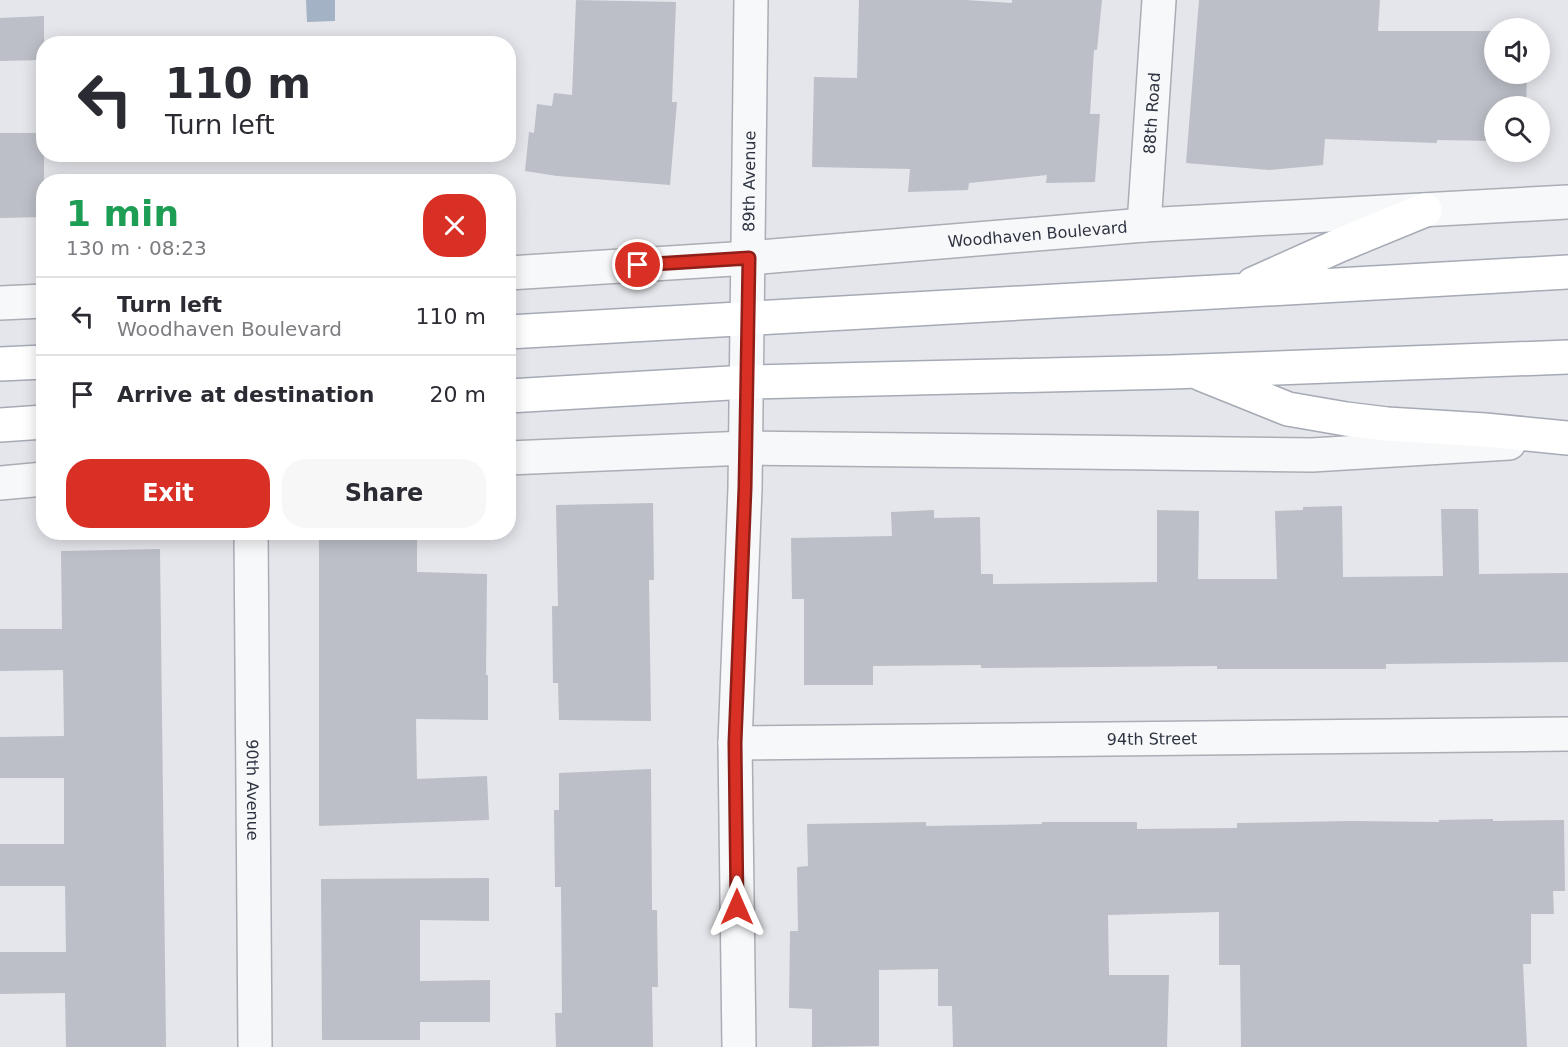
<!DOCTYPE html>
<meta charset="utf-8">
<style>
body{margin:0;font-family:"DejaVu Sans",sans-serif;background:#f7f7f7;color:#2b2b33;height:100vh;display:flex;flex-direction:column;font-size:22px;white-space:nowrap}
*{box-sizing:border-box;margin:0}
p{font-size:20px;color:#7c7c81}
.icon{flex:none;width:33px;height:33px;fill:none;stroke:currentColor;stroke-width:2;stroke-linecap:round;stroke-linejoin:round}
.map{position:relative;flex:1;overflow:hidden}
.details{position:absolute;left:36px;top:174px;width:480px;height:366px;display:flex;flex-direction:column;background:#fff;border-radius:24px;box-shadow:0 3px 15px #0003}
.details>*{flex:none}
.guide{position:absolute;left:36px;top:36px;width:480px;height:126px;border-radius:24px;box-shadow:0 3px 15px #0003;background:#fff;color:#2b2b33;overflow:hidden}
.tools{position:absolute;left:1484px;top:18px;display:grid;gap:12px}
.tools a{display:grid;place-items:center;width:66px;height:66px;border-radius:50%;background:#fff;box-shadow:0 3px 15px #0003;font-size:30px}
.pin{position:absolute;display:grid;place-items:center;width:51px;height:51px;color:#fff;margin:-26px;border:3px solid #fff;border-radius:50%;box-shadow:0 2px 6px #0007}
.me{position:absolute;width:66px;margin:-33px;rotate:0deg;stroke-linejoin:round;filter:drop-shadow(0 0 4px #0008)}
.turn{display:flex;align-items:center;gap:21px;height:126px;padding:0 30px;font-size:27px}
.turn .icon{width:78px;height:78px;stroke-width:2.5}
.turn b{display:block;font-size:42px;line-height:51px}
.round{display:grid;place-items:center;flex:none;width:63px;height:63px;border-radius:24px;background:#f7f7f7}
.overview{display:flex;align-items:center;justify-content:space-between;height:102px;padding:0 30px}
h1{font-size:36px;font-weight:600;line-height:45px;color:#1e9e55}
.button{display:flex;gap:12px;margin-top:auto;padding:12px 30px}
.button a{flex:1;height:69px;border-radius:24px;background:#d93025;color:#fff;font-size:24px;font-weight:600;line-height:69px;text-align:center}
.button a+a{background:#f7f7f7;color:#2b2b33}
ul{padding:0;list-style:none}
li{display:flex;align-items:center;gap:18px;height:78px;padding:0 30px;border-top:2px solid #e1e1e2}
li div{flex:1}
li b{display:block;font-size:22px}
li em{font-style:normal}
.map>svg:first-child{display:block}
.water{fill:#a4b2c6}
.building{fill:#bcbfc7}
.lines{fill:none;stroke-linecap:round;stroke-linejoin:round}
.street-casing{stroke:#aaadb5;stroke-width:36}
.primary-casing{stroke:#a5aab5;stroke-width:36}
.street{stroke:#f7f8f9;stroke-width:33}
.primary{stroke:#fff;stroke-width:33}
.route-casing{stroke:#8d1f18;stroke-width:15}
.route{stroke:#d93025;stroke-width:10}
.labels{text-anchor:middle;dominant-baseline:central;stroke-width:6;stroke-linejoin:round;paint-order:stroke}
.street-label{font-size:16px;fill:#2e3341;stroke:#f4f5f8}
</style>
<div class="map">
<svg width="1568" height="1047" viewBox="0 0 1568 1047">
<rect width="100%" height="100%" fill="#e5e6eb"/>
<path class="water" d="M306 0H335V21L307 22Z"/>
<path class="building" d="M576 0 676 2 672 102H677L670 185 557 176 525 171 529 132 534 133 537 104 552 106 554 93 572 95Z
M859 0H966L1012 3V0H1102L1097 50H1094L1090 114H1100L1095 182 1046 183 1047 175 969 183 968 190 908 192 910 169 812 167 814 77 857 78Z
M1199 0H1380L1378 31H1494V74H1527L1526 106H1494V141L1437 140V143L1325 139 1323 165 1269 170 1186 163Z
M44 16V60L0 61V18Z
M0 133H44V217L0 218Z
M653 503 654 580H649L651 721 559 720 558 683H553L552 606H558L556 505Z
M1342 506 1343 577 1443 576 1441 509H1478L1479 574 1568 573V662L1386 664V669H1217V666L981 668V665L873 666V685H804V599H792L791 538 892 536 891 512 934 510V518L980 517 981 574H993V584L1157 582V510L1199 511 1198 579H1277L1275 511 1303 510V507Z
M319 535H417V572L487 574 486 675H488V720L416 719 417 779 487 776 489 820 319 826Z
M160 549 166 1047H66L65 993 0 994V952H66L65 886H0V844H64V778H0V737L64 736 63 670 0 671V629H62L61 551Z
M651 769 652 910H657L658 987H652L653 1047H556L555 1013H562L561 887H555L554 810H559V773Z
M1493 819V821L1564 820 1565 891H1553L1554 914H1531V964H1523L1527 1047H1241L1240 965H1219V912L1108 915 1109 975H1169L1167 1047H953L952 1006H938V969L879 970V1046L812 1047V1009L789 1008 790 931H798L797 867 808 866 807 824 926 822V826L1042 824V822H1137V829L1237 828V823L1351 821 1439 822V820Z
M489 878V921L420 920V981L490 980V1022H420V1040H322L321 879Z"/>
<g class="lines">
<defs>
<g id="street">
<path id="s1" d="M1144 225 1159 0"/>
<path id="s2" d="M508 273 749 258 1144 225 1568 202"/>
<path d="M0 303 44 301"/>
<path d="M508 458 746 448 1312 455 1509 443"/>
<path d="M0 483 44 479"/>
<path id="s3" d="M251 532 255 1047"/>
<path id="s4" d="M735 743 1568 734"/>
<path id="s5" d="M739 1047 735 743 745 488 751 0"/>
</g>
<path id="primary" d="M1253 284 1340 245 1425 210
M508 332 1568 272
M0 364 44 362
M1201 374 1288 409 1346 419 1387 424 1485 430 1568 438
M508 396 747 382 1171 372 1568 357
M0 425 44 422"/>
</defs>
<use href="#street" class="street-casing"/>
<use href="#primary" class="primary-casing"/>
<use href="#street" class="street"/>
<use href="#primary" class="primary"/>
</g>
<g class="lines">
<defs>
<path id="route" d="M638 265 749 258 745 488 735 743 737 907"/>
</defs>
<use href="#route" class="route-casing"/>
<use href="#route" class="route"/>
</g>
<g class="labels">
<g class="street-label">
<text stroke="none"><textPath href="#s1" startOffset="112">88th Road</textPath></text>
<text stroke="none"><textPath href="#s5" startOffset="866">89th Avenue</textPath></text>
<text stroke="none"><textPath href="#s2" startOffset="531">Woodhaven Boulevard</textPath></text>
<text stroke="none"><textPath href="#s4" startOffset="417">94th Street</textPath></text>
<text stroke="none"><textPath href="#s3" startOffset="258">90th Avenue</textPath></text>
</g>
</g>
</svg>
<div class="tools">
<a><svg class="icon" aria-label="sound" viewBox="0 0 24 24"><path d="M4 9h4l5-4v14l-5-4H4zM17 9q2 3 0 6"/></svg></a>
<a><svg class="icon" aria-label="search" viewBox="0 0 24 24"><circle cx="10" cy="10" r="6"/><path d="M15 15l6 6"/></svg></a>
</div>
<div class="pin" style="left:638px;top:265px;background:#d93025"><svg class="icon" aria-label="arrive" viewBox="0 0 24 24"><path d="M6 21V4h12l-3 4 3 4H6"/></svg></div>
<svg class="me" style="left:737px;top:907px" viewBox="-20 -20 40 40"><path d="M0-17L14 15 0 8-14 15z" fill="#d93025" stroke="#fff" stroke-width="4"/></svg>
<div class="guide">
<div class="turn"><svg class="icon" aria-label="left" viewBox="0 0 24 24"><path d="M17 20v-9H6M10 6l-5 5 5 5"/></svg><div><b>110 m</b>Turn left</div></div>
</div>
<section class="details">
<div class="overview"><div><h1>1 min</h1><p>130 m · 08:23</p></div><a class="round" style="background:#d93025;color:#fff"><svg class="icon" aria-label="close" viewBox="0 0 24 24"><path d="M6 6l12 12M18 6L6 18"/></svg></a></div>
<ul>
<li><svg class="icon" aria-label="left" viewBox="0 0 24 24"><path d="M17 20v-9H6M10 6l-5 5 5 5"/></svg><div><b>Turn left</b><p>Woodhaven Boulevard</p></div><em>110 m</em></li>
<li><svg class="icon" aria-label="arrive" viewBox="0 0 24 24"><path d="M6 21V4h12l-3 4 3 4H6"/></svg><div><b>Arrive at destination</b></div><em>20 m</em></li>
</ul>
<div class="button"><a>Exit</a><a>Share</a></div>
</section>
</div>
